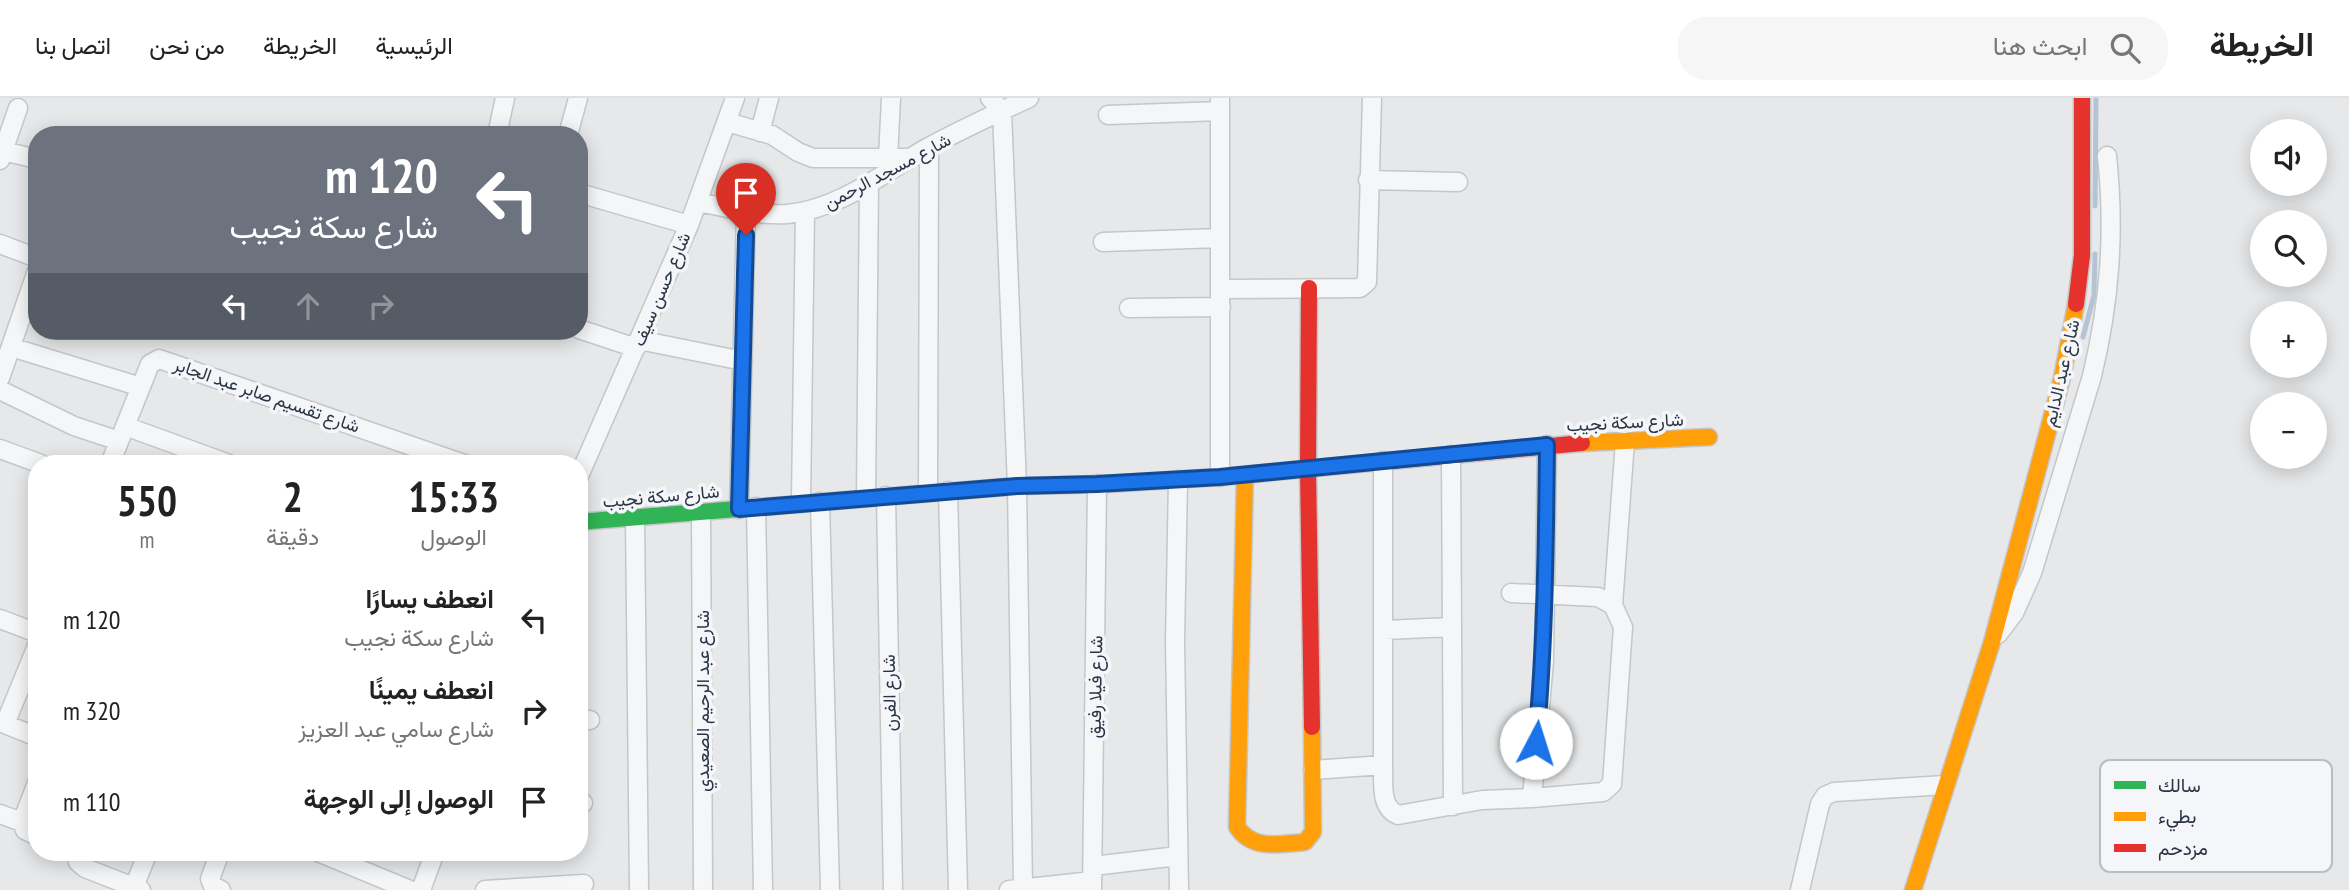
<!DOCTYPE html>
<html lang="ar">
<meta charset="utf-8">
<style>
body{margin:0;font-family:"PT Sans Narrow",Vazirmatn,sans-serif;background:#f6f6f6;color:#222;direction:rtl;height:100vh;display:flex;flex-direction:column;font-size:26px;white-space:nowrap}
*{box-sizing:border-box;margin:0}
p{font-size:23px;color:#767676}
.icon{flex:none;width:38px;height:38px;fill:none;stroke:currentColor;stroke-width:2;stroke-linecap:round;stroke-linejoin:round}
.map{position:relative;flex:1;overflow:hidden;direction:ltr}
.details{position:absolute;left:28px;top:357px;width:560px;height:406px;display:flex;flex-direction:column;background:#fff;border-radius:28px;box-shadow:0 4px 18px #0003;direction:rtl}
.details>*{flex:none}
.hud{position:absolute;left:28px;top:28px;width:560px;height:214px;border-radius:28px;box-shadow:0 4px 18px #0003;direction:rtl;background:#6c737f;color:#fff;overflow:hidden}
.buttons{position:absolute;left:2250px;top:21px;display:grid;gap:14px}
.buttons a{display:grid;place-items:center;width:77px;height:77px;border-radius:50%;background:#fff;box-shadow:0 4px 18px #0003;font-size:35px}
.pin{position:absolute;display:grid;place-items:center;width:60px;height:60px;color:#fff;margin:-72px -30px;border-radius:50% 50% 50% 0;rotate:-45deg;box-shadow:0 0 7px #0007}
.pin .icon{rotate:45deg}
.me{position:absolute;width:77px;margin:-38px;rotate:5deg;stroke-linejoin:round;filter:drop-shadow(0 0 5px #0008)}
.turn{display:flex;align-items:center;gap:24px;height:147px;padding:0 35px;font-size:32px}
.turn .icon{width:91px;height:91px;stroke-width:2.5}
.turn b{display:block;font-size:49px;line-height:60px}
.lanes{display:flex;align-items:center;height:66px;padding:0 35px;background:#0003;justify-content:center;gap:35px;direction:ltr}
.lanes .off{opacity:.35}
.eta{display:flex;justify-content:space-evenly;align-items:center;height:119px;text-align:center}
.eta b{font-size:42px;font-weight:700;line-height:49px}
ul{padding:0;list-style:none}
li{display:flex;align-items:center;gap:21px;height:91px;padding:0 35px}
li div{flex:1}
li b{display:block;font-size:26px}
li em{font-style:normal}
header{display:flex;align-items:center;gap:42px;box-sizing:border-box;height:98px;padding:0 35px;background:#fff;border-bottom:2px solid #e0e0e0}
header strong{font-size:33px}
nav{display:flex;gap:38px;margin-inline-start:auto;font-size:24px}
.search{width:490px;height:63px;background:#f6f6f6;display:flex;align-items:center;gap:18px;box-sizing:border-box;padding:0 24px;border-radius:28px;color:#767676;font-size:26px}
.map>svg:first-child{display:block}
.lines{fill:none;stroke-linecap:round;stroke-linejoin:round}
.stream{stroke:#b4c4d5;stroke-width:5}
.street-casing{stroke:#c4c6c8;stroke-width:21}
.fast-casing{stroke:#c4c6c8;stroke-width:19}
.slow-casing{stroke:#c4c6c8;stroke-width:19}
.jam-casing{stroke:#c4c6c8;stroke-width:19}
.street{stroke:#f5f6f7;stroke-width:18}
.fast{stroke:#30b455;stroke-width:16}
.slow{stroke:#ff9f0a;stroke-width:16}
.jam{stroke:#e5322d;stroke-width:16}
.route-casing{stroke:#114b97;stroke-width:18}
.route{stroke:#1a73e8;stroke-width:12}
.labels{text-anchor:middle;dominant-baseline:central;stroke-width:7;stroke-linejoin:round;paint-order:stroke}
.street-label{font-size:18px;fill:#2b3445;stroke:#f4f6f9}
.key{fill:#f4f6f9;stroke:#b8bcc3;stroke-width:2}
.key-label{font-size:19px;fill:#2b3445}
</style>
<header>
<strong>الخريطة</strong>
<div class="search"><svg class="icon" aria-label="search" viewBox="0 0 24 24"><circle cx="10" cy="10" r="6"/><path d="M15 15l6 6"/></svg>ابحث هنا</div>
<nav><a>الرئيسية</a><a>الخريطة</a><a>من نحن</a><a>اتصل بنا</a></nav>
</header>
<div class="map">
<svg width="2349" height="792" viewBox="0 0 2349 792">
<rect width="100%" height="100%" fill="#e6e8ea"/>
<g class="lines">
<path class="stream" d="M2095 108 2096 0
M2083 239 2094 197 2095 156"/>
<defs>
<path id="street" d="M990 0 1002 13 1017 388 1023 790
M1220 0V379
M1108 17 1220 13
M727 24 772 37 798 54 813 60H911
M760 34 769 0
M497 37 505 0
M568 37 578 0
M3 53 37 61
M888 60 891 0
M0 62 18 10
M1368 82 1458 84
M579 95 689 127
M697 104C726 109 758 118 787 116 840 111 883 75 927 50 960 32 995 16 1029 0
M1103 144 1220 140
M0 146 37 160
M1220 191 1360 190 1367 184 1372 0
M1129 210 1221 209
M579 231 636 250
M639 242 743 263
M11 249 141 289
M0 280 37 173
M0 292 74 328 119 343
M125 328 229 366
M0 351 41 366
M1451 357 1453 708
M1383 363V667C1384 684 1379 709 1398 717L1482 702 1532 700 1544 563 1547 347
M110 366 150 266 159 261 464 366
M579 378 689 127 735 0
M1178 382 1175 543 1179 792
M948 393 958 792
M928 394 929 50
M886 398 893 792
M866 399 869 85
M820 404 830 792
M801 405 805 113
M756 409 763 792
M739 411 746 112
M701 414 703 792
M635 420 639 792
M1511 495 1598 499 1613 507 1623 529 1612 686 1603 694 1532 700
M1613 507 1625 343
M0 521 37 535
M1384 532 1452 529
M1998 536 2014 515 2032 475 2092 278C2110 203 2115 134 2107 58
M579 622H590
M0 624 37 639
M5 626 37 548
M1313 672 1383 667
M37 685 22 724 25 732 37 738
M579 705H583
M0 716 22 724
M220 754 210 781 213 788 221 792
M318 754 410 792
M77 756 78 764 85 770 141 792
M1093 768 1178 758
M134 789 148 754
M421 792 435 754
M485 792 584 786
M1009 792 1092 783
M1092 792 1097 386
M1800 792 1820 706 1825 698 1834 694 1945 687"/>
<path id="fast" d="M579 424 1017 388 1105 386"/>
<path id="slow" d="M1582 345 1709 339
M1245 377 1237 729C1253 753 1280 746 1305 744L1313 734 1312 629
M1913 792 1992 544 2062 280 2076 206"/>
<path id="jam" d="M1309 190 1308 371 1312 629
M2076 206 2082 157V0
M1105 386 1220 379 1582 345"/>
</defs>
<use href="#street" class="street-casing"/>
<use href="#fast" class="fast-casing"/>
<use href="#slow" class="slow-casing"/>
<use href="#jam" class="jam-casing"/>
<use href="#street" class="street"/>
<use href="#fast" class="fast"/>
<use href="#slow" class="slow"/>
<use href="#jam" class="jam"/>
</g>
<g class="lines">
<defs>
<path id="route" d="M746 137 739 411 1017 388 1097 386 1220 379 1547 347C1546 447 1545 546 1536 645"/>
</defs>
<use href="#route" class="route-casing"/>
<use href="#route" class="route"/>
</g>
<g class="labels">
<g class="street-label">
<text transform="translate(887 73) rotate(-28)">شارع مسجد الرحمن</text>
<text transform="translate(661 191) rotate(-67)">شارع حسن سيف</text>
<text transform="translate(2061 275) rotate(-77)">شارع عبد الدايم</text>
<text transform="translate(267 297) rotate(19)">شارع تقسيم صابر عبد الجابر</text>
<text transform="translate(1625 324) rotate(-3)">شارع سكة نجيب</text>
<text transform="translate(661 398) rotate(-5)">شارع سكة نجيب</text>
<text transform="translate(1095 589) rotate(-89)">شارع فيلا رفيق</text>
<text transform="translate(889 595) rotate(-91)">شارع الفرن</text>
<text transform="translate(702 603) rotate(-90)">شارع عبد الرحيم الصعيدي</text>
</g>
</g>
<rect x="2100" y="662" width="232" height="112" rx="10" class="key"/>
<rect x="2114" y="683" width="32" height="8" fill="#30b455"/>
<rect x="2114" y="714" width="32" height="9" fill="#ff9f0a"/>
<rect x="2114" y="746" width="32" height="8" fill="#e5322d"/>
<g class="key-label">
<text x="2158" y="694">سالك</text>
<text x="2158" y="725">بطيء</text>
<text x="2158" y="757">مزدحم</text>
</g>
</svg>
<div class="buttons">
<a><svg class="icon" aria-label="sound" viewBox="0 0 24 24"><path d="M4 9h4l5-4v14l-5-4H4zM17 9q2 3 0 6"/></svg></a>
<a><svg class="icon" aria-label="search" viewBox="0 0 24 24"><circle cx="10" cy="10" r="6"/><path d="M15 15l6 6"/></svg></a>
<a>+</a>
<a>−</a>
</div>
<div class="pin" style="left:746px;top:137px;background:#d93025"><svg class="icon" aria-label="arrive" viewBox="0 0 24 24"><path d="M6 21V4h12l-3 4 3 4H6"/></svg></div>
<svg class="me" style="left:1536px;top:645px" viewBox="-20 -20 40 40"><circle r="19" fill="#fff"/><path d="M0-13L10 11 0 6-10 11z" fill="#1a73e8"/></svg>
<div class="hud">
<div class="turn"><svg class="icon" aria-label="left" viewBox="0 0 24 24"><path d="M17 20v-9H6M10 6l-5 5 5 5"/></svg><div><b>120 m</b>شارع سكة نجيب</div></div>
<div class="lanes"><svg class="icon" aria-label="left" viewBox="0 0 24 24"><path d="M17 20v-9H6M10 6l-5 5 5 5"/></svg><svg class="icon off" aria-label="ahead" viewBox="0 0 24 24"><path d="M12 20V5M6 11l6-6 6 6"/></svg><svg class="icon off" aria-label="right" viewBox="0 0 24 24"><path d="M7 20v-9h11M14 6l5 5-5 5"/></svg></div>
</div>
<section class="details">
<div class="eta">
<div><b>15:33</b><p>الوصول</p></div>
<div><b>2</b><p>دقيقة</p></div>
<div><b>550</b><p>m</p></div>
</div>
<ul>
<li><svg class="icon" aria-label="left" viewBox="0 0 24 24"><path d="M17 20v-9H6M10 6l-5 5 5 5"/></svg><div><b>انعطف يسارًا</b><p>شارع سكة نجيب</p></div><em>120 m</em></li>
<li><svg class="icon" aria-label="right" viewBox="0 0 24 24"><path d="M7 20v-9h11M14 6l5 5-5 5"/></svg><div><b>انعطف يمينًا</b><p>شارع سامي عبد العزيز</p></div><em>320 m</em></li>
<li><svg class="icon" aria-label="arrive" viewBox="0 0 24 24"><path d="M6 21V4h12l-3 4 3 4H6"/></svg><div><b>الوصول إلى الوجهة</b></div><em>110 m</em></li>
</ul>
</section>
</div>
